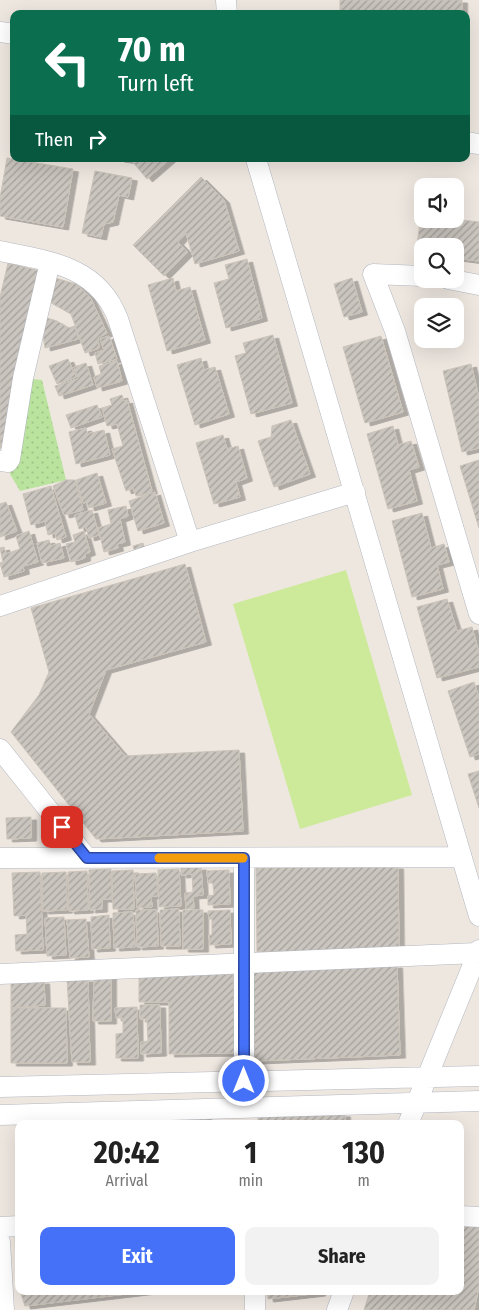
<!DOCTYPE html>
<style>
body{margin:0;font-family:"Fira Sans Condensed",sans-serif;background:#f2f2f2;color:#222;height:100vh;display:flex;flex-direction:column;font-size:19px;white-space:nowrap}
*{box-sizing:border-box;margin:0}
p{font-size:16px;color:#767676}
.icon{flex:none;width:28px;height:28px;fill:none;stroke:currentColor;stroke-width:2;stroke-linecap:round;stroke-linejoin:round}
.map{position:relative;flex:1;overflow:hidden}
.side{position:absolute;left:15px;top:1120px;width:449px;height:175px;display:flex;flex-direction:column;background:#fff;border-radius:10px;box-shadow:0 5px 20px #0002}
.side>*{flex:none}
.guide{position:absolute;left:10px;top:10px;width:460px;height:152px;border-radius:10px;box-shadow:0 5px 20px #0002;background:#0b6e4f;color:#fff;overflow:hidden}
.controls{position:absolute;left:414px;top:178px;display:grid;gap:10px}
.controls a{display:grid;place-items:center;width:50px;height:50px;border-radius:10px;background:#fff;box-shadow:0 5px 20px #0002;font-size:25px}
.pin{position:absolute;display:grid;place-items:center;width:42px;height:42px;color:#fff;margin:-21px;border-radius:10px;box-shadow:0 2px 8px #0006}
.me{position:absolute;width:55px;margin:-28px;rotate:0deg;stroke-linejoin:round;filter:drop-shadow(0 0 4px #0008)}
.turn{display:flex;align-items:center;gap:18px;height:105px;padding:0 25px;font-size:22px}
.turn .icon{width:65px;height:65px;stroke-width:2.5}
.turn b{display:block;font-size:35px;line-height:42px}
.then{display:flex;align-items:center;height:48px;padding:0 25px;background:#0003;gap:10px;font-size:19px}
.eta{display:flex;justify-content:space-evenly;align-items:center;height:85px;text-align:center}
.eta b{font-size:30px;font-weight:700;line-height:35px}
.cta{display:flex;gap:10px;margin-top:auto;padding:10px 25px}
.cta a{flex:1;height:58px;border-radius:10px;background:#4471f7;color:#fff;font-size:20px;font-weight:700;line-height:58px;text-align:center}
.cta a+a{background:#f2f2f2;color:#222}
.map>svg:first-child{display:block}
.green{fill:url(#green-dots)}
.pitch{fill:#cdea9a}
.building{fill:url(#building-hatch);stroke:#cac3b9;filter:url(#shadow)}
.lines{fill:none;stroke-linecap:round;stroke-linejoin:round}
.street-casing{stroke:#b3b7c0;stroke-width:21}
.street{stroke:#fff;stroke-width:20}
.route-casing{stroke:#2c49a1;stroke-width:12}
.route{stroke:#4471f7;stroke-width:9}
.slow{stroke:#f59e0b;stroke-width:9}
</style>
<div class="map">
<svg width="479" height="1310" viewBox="0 0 479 1310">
<defs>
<pattern id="green-dots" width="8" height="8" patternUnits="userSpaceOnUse" patternTransform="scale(1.25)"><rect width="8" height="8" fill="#bae39e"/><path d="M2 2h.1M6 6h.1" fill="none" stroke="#a0c388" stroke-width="1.8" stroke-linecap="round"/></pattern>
<pattern id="building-hatch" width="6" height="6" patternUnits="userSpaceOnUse" patternTransform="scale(1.25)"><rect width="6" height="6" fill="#cac5be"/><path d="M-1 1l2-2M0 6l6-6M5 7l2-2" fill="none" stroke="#a4a09b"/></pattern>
<filter id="shadow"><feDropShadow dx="5.5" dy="3" stdDeviation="0" flood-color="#0004"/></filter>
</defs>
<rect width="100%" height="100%" fill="#eee7e0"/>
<path class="green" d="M23 378 42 380 66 480 20 491 10 474Z"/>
<path class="pitch" d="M346 570 412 795 300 829 233 604Z"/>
<path class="building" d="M340 0H462V14H340Z
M7 158 73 169 63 227 0 216V198Z
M119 159H170L147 179 132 161Z
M95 171 132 178 128 197 119 195 113 222 104 224 101 237 82 233Z
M201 177 224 200 239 251 195 264 186 233 178 242 188 252 164 276 133 245Z
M421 214 422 215V219H453L479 222V261L455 258V246H422V253H416Z
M247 259 262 318 226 328 214 283 229 279 225 265Z
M8 263 40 271 6 450 0 448V297Z
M55 278 76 284 90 297 107 333 98 338 99 348 85 353 71 314 48 301Z
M173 278 176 291 190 287 205 340 167 351 148 285Z
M352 278 362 312 344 317 334 284Z
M47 318 57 321 68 328 75 326 78 339 45 348 43 335Z
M273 335 292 403 251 414 235 356 246 353 243 343Z
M109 336 117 359 98 364 95 353 104 350 100 339Z
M381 336 403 412 365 423 343 347Z
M201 358 204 370 215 367 229 414 195 425 177 365Z
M68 359 76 377 57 384 49 366Z
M117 361 122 381 97 388 94 377 101 374 99 366Z
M86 363 93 385 59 396 55 386 78 379 74 367Z
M471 364 479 398V448L462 452 443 371Z
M122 395 124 401 127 400 152 491 139 496H136L133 488 126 491 112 449 123 446 117 424 107 426 102 408 112 405 110 399Z
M97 405 102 417 71 428 66 415Z
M291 420 310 474 274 487 258 441 271 437 272 426Z
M393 426 398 445 411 441 419 467 409 470 417 501 388 509 367 434Z
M86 428 87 434 104 430 110 455 76 464 69 432Z
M223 435 227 449 238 446 247 478 236 482 240 497 214 504 196 443Z
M479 460V528L460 466Z
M97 473 106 503 89 508 87 502 83 503 76 480Z
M66 480H75L83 510 64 515 53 486Z
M51 486 66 537 57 540 55 533 48 535 45 521 31 525 23 494Z
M155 492 164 523 138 531 129 501Z
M6 502 17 531 0 537V504Z
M126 506 128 516 120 519 125 542 117 544 118 548 104 552 98 528 111 524 108 510Z
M92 510 99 535 89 538 86 527 79 529 75 515Z
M422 513 431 548 444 544 449 562 437 565 443 589 412 597 392 521Z
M29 531 38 562 23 566 24 571 4 577 0 563 3 562 0 548 4 547 6 554 20 549 16 536Z
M84 531 90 552 85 554V558L71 562 66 544 75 542 73 535Z
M49 540 51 546 60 543 64 558 42 563 37 543Z
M143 543 146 552 136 555 133 546Z
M185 564 206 642 106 670 89 714 125 756 239 750 243 831 96 839 11 732 39 695 49 672 31 608Z
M447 599 457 631 472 627 479 653V667L437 678 417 607Z
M474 682 479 697V754L470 757 448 691Z
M479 771V808L468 774Z
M31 817V838L7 839 6 818Z
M398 866 399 950 257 952 256 868Z
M201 867 203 895 193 896 194 908 186 909 185 893 193 892 192 874 181 875V868Z
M111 869 112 899H102V909L90 910 89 870Z
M179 869 181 906 159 907 158 870Z
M133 870 134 909H113L112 871Z
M229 870 230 904 208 905V896L214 895 213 883H208L207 871Z
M87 871 88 910 69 911 68 872Z
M40 872 43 950 16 951 15 935 27 934 26 915 14 916 12 873Z
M66 872 67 910 43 911 42 873Z
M156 873 158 896H151L152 907 137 908 135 874Z
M179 909 180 946H161L160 910Z
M136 910H157L158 946 137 947Z
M183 910H203V949H183Z
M230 910 231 944 210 945 209 935H212V919H209L208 911Z
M133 912 135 947 114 948 113 913Z
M109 915 110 948 92 949 91 917Z
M64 917 66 955 47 956 45 918Z
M86 919 89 957 70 958 67 920Z
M397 965 400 1055 255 1061 251 971Z
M233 974 235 1053 169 1054V1002H139V975Z
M94 976H111V1021H93Z
M67 979H88L90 1062H72Z
M44 981 45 1005 11 1008V982Z
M140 1005H160L161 1053 141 1054V1042L148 1041 147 1019H140Z
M137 1007 138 1058H116V1034L123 1033V1018H116L115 1008Z
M11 1008H66L67 1063H11Z
M258 1112 345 1114V1124H258Z
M206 1116V1124H145V1119Z
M136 1120V1124H19V1212L16 1123Z
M460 1226 479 1227V1286L474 1310H364L370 1291H460Z
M15 1230H19V1287L16 1279Z
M20 1291H151L25 1306Z
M267 1291H320V1293L268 1299Z"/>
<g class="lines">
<defs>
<path id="street" d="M226 0 227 14
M0 32 14 34
M466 142 479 144
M256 159 479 916
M0 251C49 261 98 266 118 319L190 542
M422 276 373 274 395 331 479 614
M448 279 479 285
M0 461 8 462 10 459 23 378 50 262
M0 606 190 542 355 492
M0 749 87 858
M0 858 461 857
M0 974 477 953
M244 1081V858
M0 1087 479 1076
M0 1115 479 1101
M408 1124 479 950
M460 1216 479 1217
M0 1227 19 1226
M0 1242 4 1310
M255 1291V1310
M337 1310 344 1291"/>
</defs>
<use href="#street" class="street-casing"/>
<use href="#street" class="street"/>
</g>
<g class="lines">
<defs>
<path id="route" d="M62 827 87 858H244V1081"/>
</defs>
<use href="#route" class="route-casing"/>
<use href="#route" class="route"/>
<path class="slow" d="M159 858H243"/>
</g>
</svg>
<div class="controls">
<a><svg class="icon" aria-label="sound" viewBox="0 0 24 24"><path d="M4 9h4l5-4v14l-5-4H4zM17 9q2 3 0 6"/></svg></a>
<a><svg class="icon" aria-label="search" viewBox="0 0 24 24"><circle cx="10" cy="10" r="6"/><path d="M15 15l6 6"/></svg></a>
<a><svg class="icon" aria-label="layers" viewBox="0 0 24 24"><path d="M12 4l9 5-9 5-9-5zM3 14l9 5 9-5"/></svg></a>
</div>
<div class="pin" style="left:62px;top:827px;background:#d93025"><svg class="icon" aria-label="arrive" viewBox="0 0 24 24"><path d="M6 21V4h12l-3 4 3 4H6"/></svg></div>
<svg class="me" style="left:244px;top:1081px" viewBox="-20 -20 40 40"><circle r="17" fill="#4471f7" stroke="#fff" stroke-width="3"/><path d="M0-11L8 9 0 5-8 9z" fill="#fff"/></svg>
<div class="guide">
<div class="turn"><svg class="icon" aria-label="left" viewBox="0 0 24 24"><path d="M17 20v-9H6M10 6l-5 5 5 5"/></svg><div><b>70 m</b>Turn left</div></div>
<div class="then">Then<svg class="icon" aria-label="right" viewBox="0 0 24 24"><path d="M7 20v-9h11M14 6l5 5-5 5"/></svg></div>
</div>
<section class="side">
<div class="eta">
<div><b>20:42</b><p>Arrival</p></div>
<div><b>1</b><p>min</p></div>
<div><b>130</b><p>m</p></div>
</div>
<div class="cta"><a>Exit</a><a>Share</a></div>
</section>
</div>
